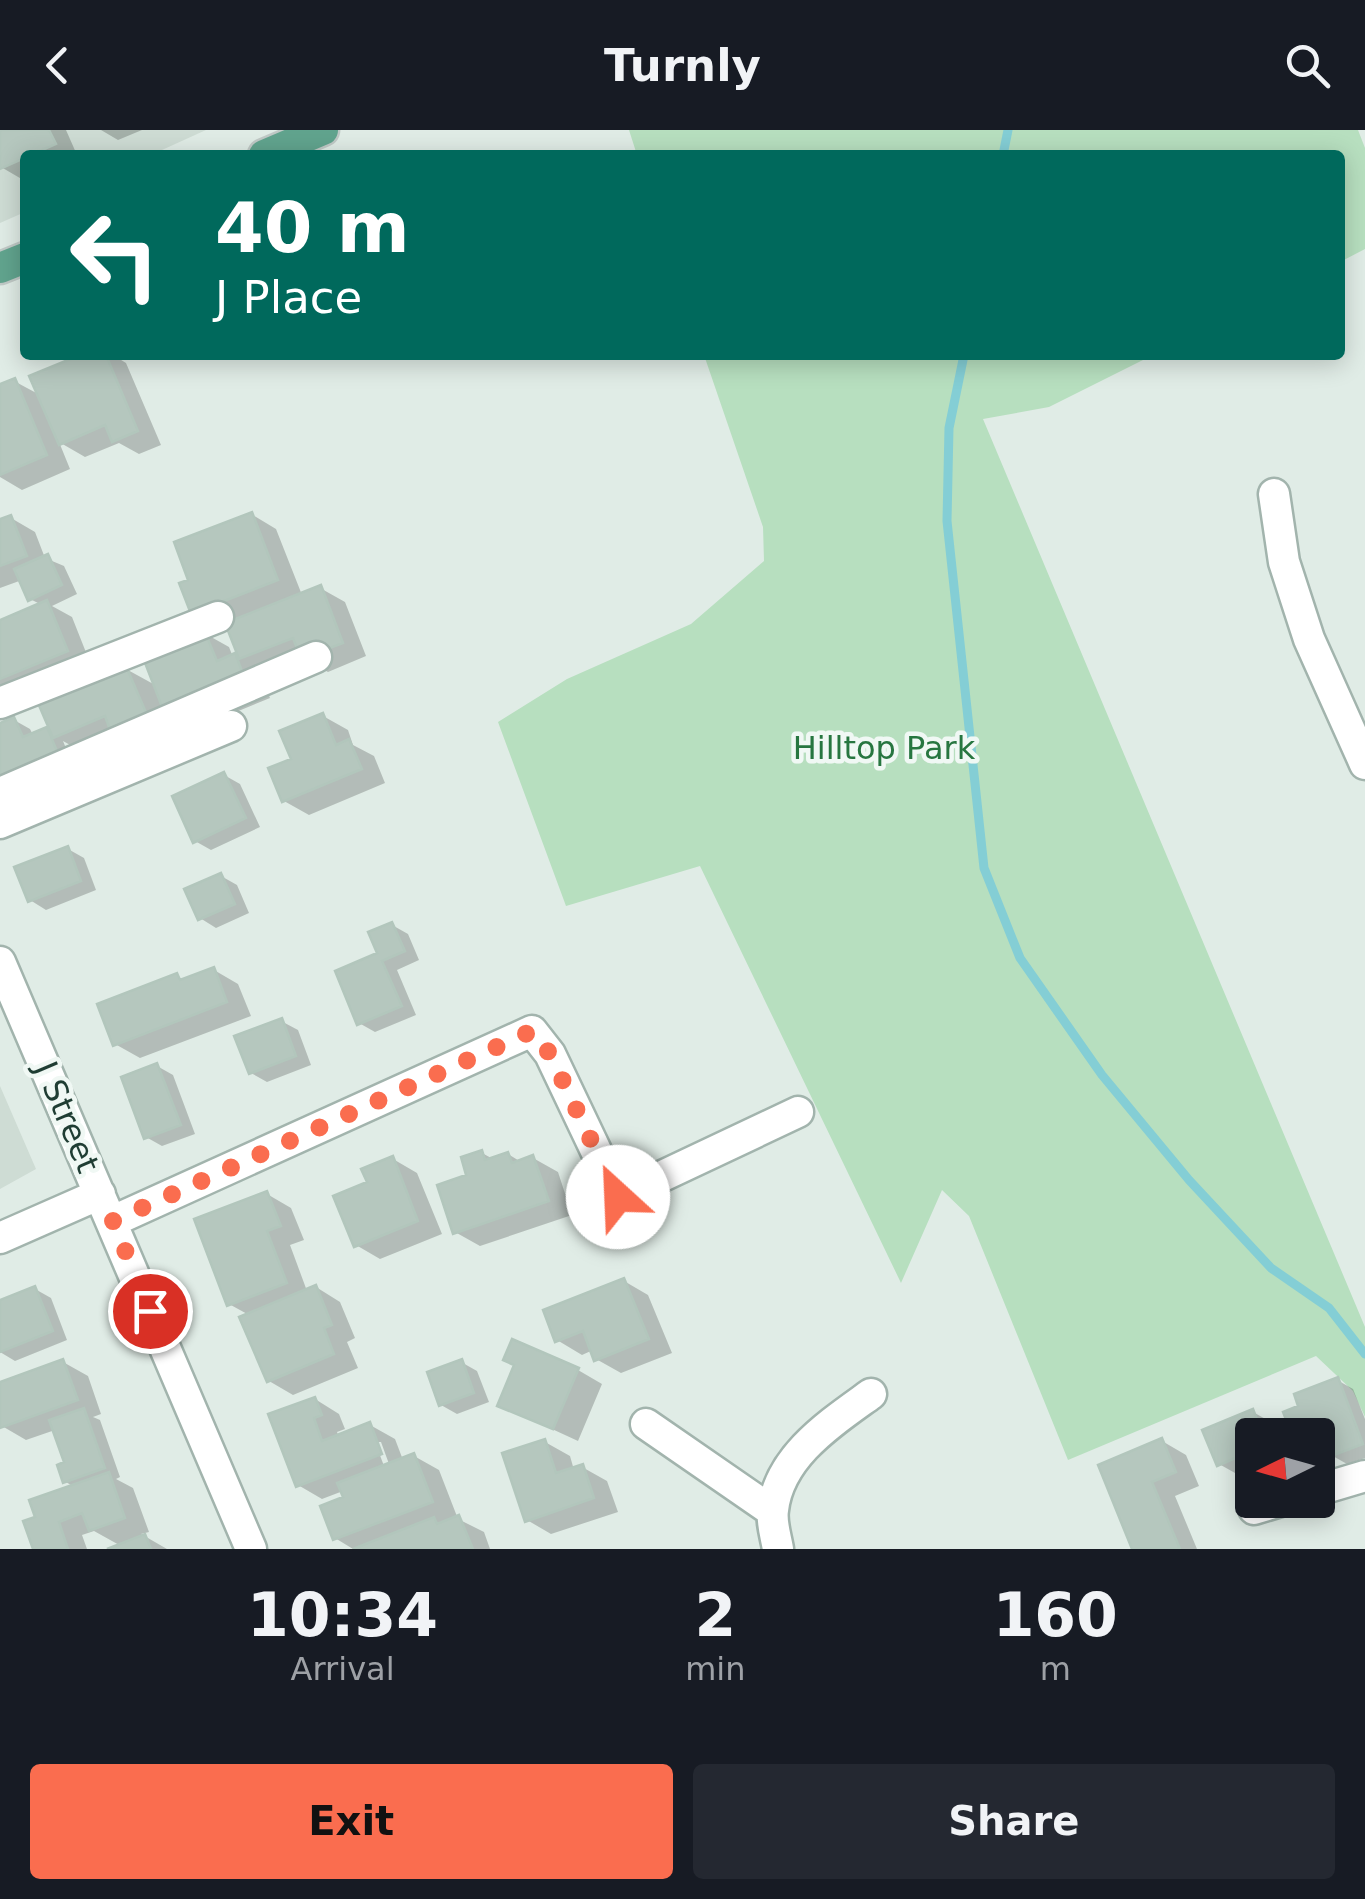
<!DOCTYPE html>
<style>
body{margin:0;font-family:"DejaVu Sans",sans-serif;background:#242831;color:#f1f3f6;height:100vh;display:flex;flex-direction:column;font-size:38px;white-space:nowrap}
*{box-sizing:border-box;margin:0}
p{font-size:32px;color:#9ea1a6}
.icon{flex:none;width:55px;height:55px;fill:none;stroke:currentColor;stroke-width:2;stroke-linecap:round;stroke-linejoin:round}
.map{position:relative;height:1419px;overflow:hidden}
.details{display:flex;flex-direction:column;background:#171b24;flex:1}
.details>*{flex:none}
.top-card{position:absolute;left:20px;top:20px;width:1325px;height:210px;border-radius:10px;box-shadow:0 5px 25px #0003;background:#00695c;color:#fff;overflow:hidden}
.needle{width:65px;rotate:265deg}
.fabs{position:absolute;left:1235px;top:1288px;display:grid;gap:20px}
.fabs a{display:grid;place-items:center;width:100px;height:100px;border-radius:10px;background:#171b24;box-shadow:0 5px 25px #0003;font-size:50px}
.pin{position:absolute;display:grid;place-items:center;width:85px;height:85px;color:#fff;margin:-42px;border:5px solid #fff;border-radius:50%;box-shadow:0 2px 10px #0007}
.me{position:absolute;width:110px;margin:-55px;rotate:335deg;stroke-linejoin:round;filter:drop-shadow(0 0 8px #0008)}
.turn{display:flex;align-items:center;gap:35px;height:210px;padding:0 30px;font-size:45px}
.turn .icon{width:130px;height:130px;stroke-width:2.5}
.turn b{display:block;font-size:70px;line-height:85px}
.eta{display:flex;justify-content:space-evenly;align-items:center;height:170px;text-align:center}
.eta b{font-size:60px;font-weight:800;line-height:70px}
.button{display:flex;gap:20px;margin-top:auto;padding:20px 30px}
.button a{flex:1;height:115px;border-radius:10px;background:#fa6d4f;color:#111;font-size:40px;font-weight:800;line-height:115px;text-align:center}
.button a+a{background:#242831;color:#f1f3f6}
header{display:flex;justify-content:space-between;align-items:center;height:130px;padding:0 30px;background:#171b24;font-size:45px;font-weight:800}
.map>svg:first-child{display:block}
.built{fill:#cedcd4}
.green{fill:#b7dfbf}
.shadow{fill:#0003;fill-rule:evenodd}
.lines{fill:none;stroke-linecap:round;stroke-linejoin:round}
.stream{stroke:#84ced5;stroke-width:9}
.building{fill:#b5c7be;stroke:#b2c6bc;stroke-width:2.5}
.minor-casing{stroke:#a2b4ad;stroke-width:35}
.major-casing{stroke:#c0c9c6;stroke-width:35}
.minor{stroke:#fff;stroke-width:30}
.major{stroke:#61a48e;stroke-width:30}
.route{stroke:#fa6d4f;stroke-width:18;stroke-dasharray:0 32.4}
.labels{text-anchor:middle;dominant-baseline:central;stroke-width:9;stroke-linejoin:round;paint-order:stroke}
.park-label{font-size:32px;fill:#277640;stroke:#f0f8f4}
.street-label{font-size:32px;fill:#1f3d33;stroke:#f0f8f4}
</style>
<header><svg class="icon" aria-label="back" viewBox="0 0 24 24"><path d="M15 5l-7 7 7 7"/></svg>Turnly<svg class="icon" aria-label="search" viewBox="0 0 24 24"><circle cx="10" cy="10" r="6"/><path d="M15 15l6 6"/></svg></header>
<div class="map">
<svg width="1365" height="1419" viewBox="0 0 1365 1419">
<rect width="100%" height="100%" fill="#e0ece6"/>
<path class="built" d="M0 0H206L151 25H25V82L0 93Z
M0 956 36 1039 0 1059Z"/>
<path class="green" d="M629 0H1358L1365 18V119L1340 132V25H637Z
M704 225H1153L1049 277 983 289 1365 1197V1287L1353 1261 1316 1226 1068 1330 969 1086 942 1060 901 1153 700 736 566 776 498 592 567 549 691 494 764 431 763 397Z"/>
<path class="shadow" d="M0 0H66L77 25H25V51L1 37Z
M101 0H142L118 10Z
M86 225H113L126 233 161 315 139 324 119 313 85 327 59 312 70 339 22 360 0 347V257L14 251 40 265Z
M251 384 276 399 302 465 320 458 345 472 366 526 328 542 302 527 260 543 270 568 207 594H191L160 576 171 601 79 620 63 611 75 640 0 596 14 590 30 599 33 605 46 600 54 604 126 539 157 556 204 503 229 517 233 527 240 524 227 493 192 451Z
M11 388 35 402 45 428 64 436 77 464 52 476 72 487 91 535 18 565 0 555V492L42 475 30 469 22 450 0 458V392Z
M323 586 348 600 353 615 374 626 385 653 309 685 284 671 294 630Z
M224 645 240 654 260 697 211 720 195 711Z
M68 719 84 728 96 760 46 780 30 770Z
M221 746 237 755 249 783 216 798 200 788Z
M392 795 408 804 419 830 397 840 416 885 375 902 359 893Z
M214 840 238 854 251 886 140 928 115 914 177 846 185 851Z
M281 891 298 900 311 935 267 952 251 943Z
M157 936 173 945 195 1004 162 1016 146 1007Z
M482 1023 493 1029 508 1024 521 1032 533 1028 558 1042 572 1085 480 1116 455 1102 469 1047Z
M393 1029 417 1043 442 1104 380 1129 356 1115 370 1053Z
M267 1064 291 1078 304 1110 290 1115 307 1161 316 1157 340 1172 355 1208 347 1212 358 1238 293 1265 269 1251 249 1185 229 1174Z
M624 1151 648 1165 672 1223 621 1243 596 1229 593 1220 582 1225 557 1210Z
M35 1159 51 1168 67 1210 15 1231 0 1222V1173Z
M63 1232 88 1246 101 1284 93 1287 100 1290 120 1347 116 1349 133 1358 149 1402 141 1404 167 1419H114L121 1416 94 1401 82 1405 87 1419H36L38 1389 74 1357 66 1352 67 1334 55 1300 26 1310 2 1296 0 1254Z
M461 1232 477 1241 489 1272 457 1284 441 1275Z
M578 1240 602 1254 578 1311 500 1275Z
M1337 1250 1353 1259 1365 1289V1328L1347 1334 1331 1325 1326 1311 1318 1314V1305H1294L1302 1278Z
M315 1269 339 1284 345 1299 337 1302 339 1307 370 1295 395 1309 403 1330 414 1326 439 1340 458 1389 484 1402 490 1419H353L335 1408 346 1369 343 1361 322 1369 298 1355ZM375 1312H381L389 1334 384 1336Z
M1253 1282 1269 1291 1274 1305H1252V1336L1235 1343 1219 1334Z
M1162 1311 1186 1325 1199 1356 1175 1366 1197 1419H1135Z
M545 1312 570 1326 574 1340 582 1337 607 1351 618 1382 551 1404 527 1390Z"/>
<g class="lines">
<path class="stream" d="M1003 25 1008 0
M964 225 949 298 947 391 984 738 1020 828 1102 945 1189 1050 1271 1138 1329 1178 1365 1224"/>
</g>
<path class="building" d="M0 0H49L56 14 0 39Z
M80 225H106L138 301 112 312 105 295 59 315 29 246Z
M15 248 47 325 0 345V254Z
M252 382 278 450 191 484 179 453 188 450 174 412Z
M11 385 27 426 0 436V389Z
M48 424 62 455 28 471 14 439Z
M321 455 343 513 301 529 293 508 239 529 225 493Z
M47 470 68 521 0 549V490Z
M204 500 217 531 235 523 247 554 164 582 142 525Z
M126 536 148 587 111 603 105 586 53 608 38 573Z
M323 583 336 615 349 609 362 639 282 672 268 638 291 629 279 601Z
M14 587 23 607 47 597 61 631 0 657V593Z
M224 642 246 688 193 713 172 666Z
M68 716 81 751 28 772 14 737Z
M221 743 235 774 198 790 184 759Z
M392 792 405 821 382 831 402 876 357 895 335 841 377 823 368 802Z
M214 837 227 872 113 916 97 874 177 843 180 850Z
M282 888 296 926 249 944 234 906Z
M157 933 181 995 144 1009 121 947Z
M482 1020 485 1030 508 1022 512 1033 533 1025 549 1071 453 1104 437 1055 466 1045 461 1027Z
M393 1026 418 1091 354 1117 333 1066 367 1052 361 1039Z
M267 1061 281 1096 267 1101 287 1153 227 1176 194 1089Z
M624 1148 649 1209 594 1231 583 1201 555 1212 543 1180Z
M316 1155 332 1195 324 1198 334 1224 267 1252 239 1187Z
M35 1156 53 1201 0 1222V1170Z
M512 1209 579 1238 553 1299 497 1276 514 1235 503 1230Z
M63 1229 78 1270 0 1298V1252Z
M462 1229 474 1263 439 1276 427 1242Z
M1338 1247 1363 1314 1329 1327 1319 1299 1303 1305H1292L1283 1282 1298 1276 1294 1264Z
M315 1267 322 1285 314 1288 322 1311 370 1292 382 1324 296 1357 268 1284Z
M84 1278 105 1338 63 1353 57 1335 64 1332 49 1290Z
M1253 1279 1263 1305H1252V1321L1217 1336 1202 1300Z
M1162 1308 1176 1342 1152 1352 1180 1419H1132L1098 1335Z
M545 1309 556 1343 583 1334 594 1368 525 1392 502 1323Z
M414 1323 433 1372 333 1410 320 1376 343 1367 337 1353Z
M109 1342 125 1388 89 1401 82 1383 59 1392 68 1419H33L23 1391 35 1387 29 1370Z
M459 1385 473 1419H353L434 1387 437 1394Z
M145 1404 151 1419H107Z"/>
<g class="lines">
<defs>
<path id="minor" d="M1274 364 1284 432 1309 509 1365 634
M0 573 218 487
M0 663 316 527
M0 693 231 596
M0 832 251 1419
M113 1091 532 901 550 924 618 1067 798 982
M0 1108 100 1064
M646 1294 772 1381
M1318 1360 1365 1346
M1254 1379 1284 1370
M778 1419C776 1407 771 1392 773 1380 779 1326 831 1293 871 1264"/>
<path id="major" d="M264 25 323 0
M0 138 25 128"/>
</defs>
<use href="#minor" class="minor-casing"/>
<use href="#major" class="major-casing"/>
<use href="#minor" class="minor"/>
<use href="#major" class="major"/>
</g>
<g class="lines">
<path class="route" d="M150 1181 113 1091 532 901 550 924 618 1067"/>
</g>
<g class="labels">
<g class="park-label">
<text x="884" y="618">Hilltop Park</text>
</g>
<g class="street-label">
<text transform="translate(67 987) rotate(67)">J Street</text>
</g>
</g>
</svg>
<div class="fabs">
<a><svg class="needle" viewBox="-14 -14 28 28"><path d="M0-13l5 13h-10z" fill="#e53935"/><path d="M0 13l5-13h-10z" fill="#9ea1a6"/></svg></a>
</div>
<div class="pin" style="left:150px;top:1181px;background:#d93025"><svg class="icon" aria-label="arrive" viewBox="0 0 24 24"><path d="M6 21V4h12l-3 4 3 4H6"/></svg></div>
<svg class="me" style="left:618px;top:1067px" viewBox="-20 -20 40 40"><circle r="19" fill="#fff"/><path d="M0-13L10 11 0 6-10 11z" fill="#fa6d4f"/></svg>
<div class="top-card">
<div class="turn"><svg class="icon" aria-label="left" viewBox="0 0 24 24"><path d="M17 20v-9H6M10 6l-5 5 5 5"/></svg><div><b>40 m</b>J Place</div></div>
</div>
</div>
<section class="details">
<div class="eta">
<div><b>10:34</b><p>Arrival</p></div>
<div><b>2</b><p>min</p></div>
<div><b>160</b><p>m</p></div>
</div>
<div class="button"><a>Exit</a><a>Share</a></div>
</section>
